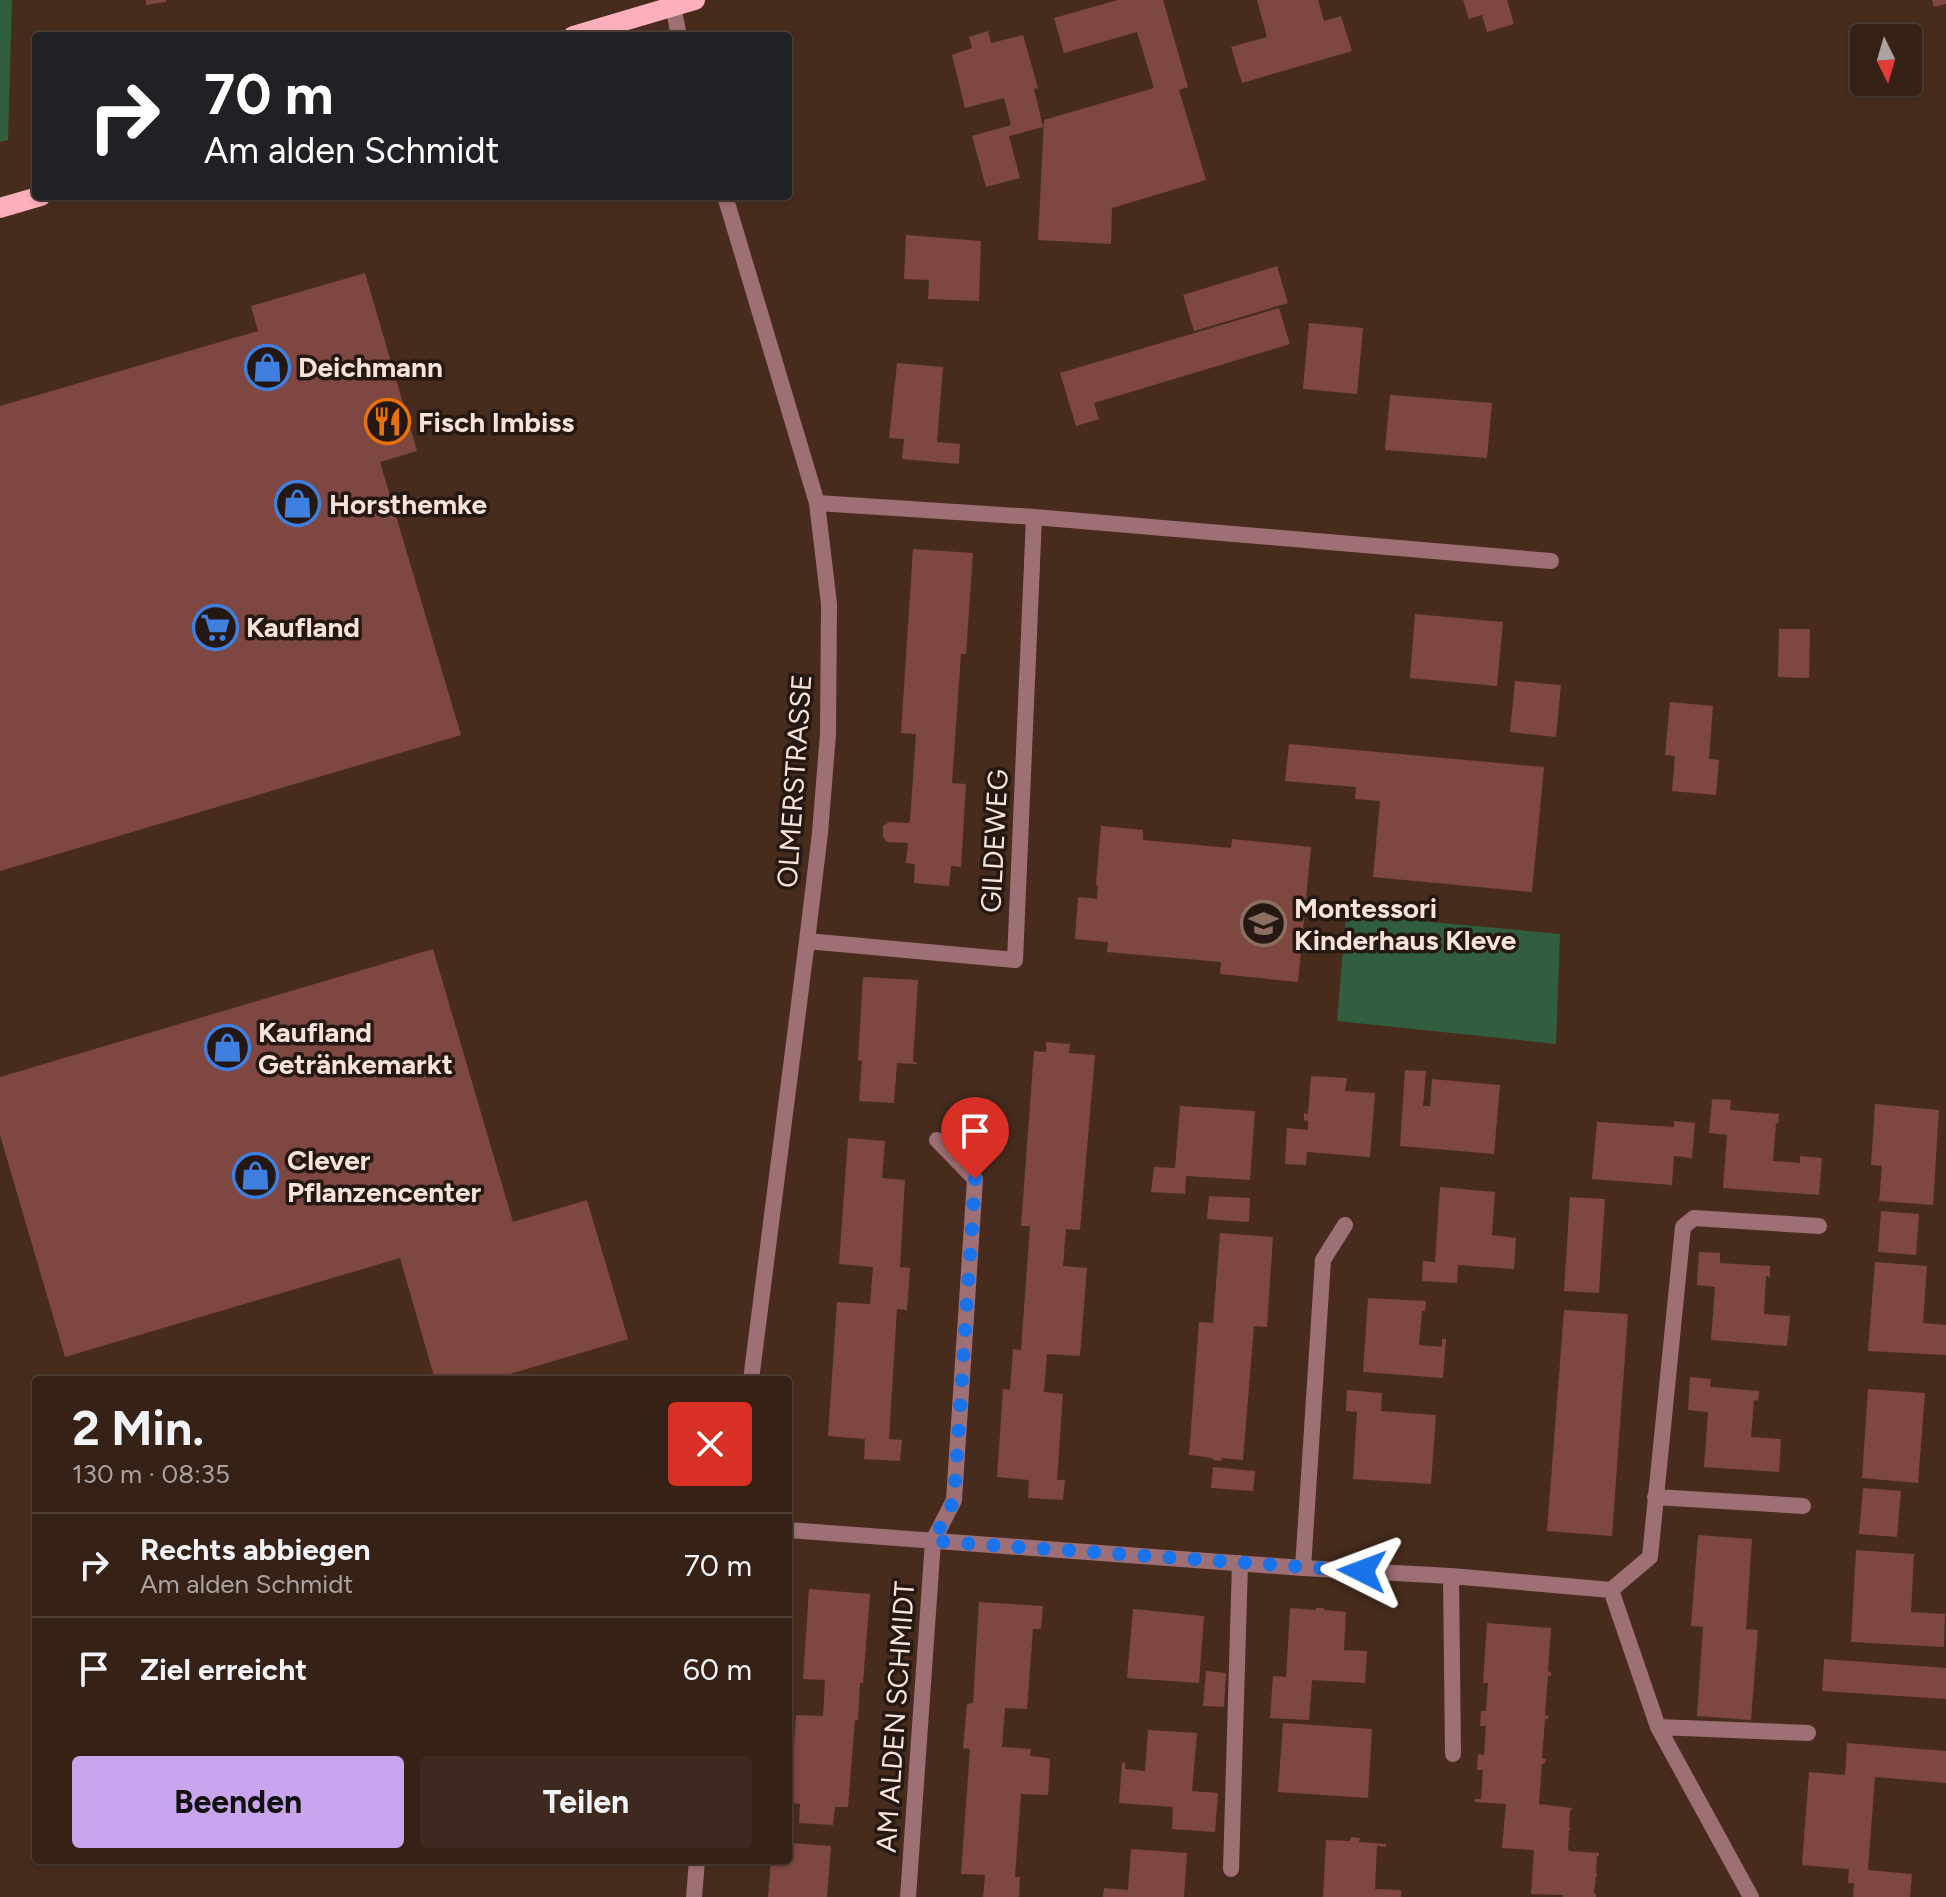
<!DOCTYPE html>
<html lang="de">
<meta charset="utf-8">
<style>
body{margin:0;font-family:Figtree,sans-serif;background:#3d291f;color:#f1f3f6;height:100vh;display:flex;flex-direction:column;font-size:30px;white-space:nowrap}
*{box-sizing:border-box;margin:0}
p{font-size:26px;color:#aaa3a1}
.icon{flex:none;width:44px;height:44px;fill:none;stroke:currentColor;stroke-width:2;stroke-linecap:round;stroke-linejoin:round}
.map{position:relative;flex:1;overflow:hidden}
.drawer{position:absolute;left:32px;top:1376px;width:760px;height:488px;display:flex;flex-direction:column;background:#352116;border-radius:8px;box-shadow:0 2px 6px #0004,0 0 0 2px #4f3e35}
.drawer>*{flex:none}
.hud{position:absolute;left:32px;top:32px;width:760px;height:168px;border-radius:8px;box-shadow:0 2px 6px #0004,0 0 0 2px #4f3e35;background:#202124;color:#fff;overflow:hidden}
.needle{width:52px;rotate:175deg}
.buttons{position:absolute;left:1850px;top:24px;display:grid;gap:16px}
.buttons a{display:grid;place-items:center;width:72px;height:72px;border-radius:8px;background:#352116;box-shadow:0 2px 6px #0004,0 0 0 2px #4f3e35;font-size:40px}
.pin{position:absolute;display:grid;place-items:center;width:68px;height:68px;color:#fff;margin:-82px -34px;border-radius:50% 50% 50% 0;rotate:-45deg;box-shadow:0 0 8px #0007}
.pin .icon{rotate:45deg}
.me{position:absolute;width:88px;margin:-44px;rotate:273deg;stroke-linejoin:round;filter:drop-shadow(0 0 6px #0008)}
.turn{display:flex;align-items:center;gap:28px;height:168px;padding:0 40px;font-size:36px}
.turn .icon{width:104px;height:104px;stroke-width:2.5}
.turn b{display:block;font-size:56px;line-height:68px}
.round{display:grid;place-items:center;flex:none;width:84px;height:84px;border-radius:8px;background:#3d291f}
.head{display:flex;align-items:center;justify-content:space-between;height:136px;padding:0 40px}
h1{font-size:48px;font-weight:700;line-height:60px}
.action{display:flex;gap:16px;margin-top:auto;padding:16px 40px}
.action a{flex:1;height:92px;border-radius:8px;background:#c9a5ee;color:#111;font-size:32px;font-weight:700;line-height:92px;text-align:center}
.action a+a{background:#3d291f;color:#f1f3f6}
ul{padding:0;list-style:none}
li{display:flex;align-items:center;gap:24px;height:104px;padding:0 40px;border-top:2px solid #4f3e35}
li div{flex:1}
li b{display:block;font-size:30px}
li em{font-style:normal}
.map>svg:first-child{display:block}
.green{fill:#315e3f}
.building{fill:#7f4742}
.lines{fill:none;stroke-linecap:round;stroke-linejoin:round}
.street{stroke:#9f6f76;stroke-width:16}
.primary{stroke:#feafbb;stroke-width:20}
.route{stroke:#1a73e8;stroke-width:14;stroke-dasharray:0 25.2}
.labels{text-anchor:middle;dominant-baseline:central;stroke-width:7;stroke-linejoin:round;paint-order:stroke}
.poi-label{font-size:28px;font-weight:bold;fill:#f6e4da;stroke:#251812;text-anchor:start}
.street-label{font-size:28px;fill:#f6e4da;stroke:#251812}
</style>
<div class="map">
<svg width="1946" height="1897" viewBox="0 0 1946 1897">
<rect width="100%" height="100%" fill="#472c1d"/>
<path class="green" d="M0 0H12L8 140 0 142Z
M1346 914 1560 934 1556 1044 1337 1021Z"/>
<path class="building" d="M146 0H166V2L146 5Z
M1118 0H1163L1188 87 1179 90 1206 180 1112 208 1111 244 1038 240 1044 120 1154 88 1137 32 1064 53 1054 18Z
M1257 0H1318L1324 21 1341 16 1352 51 1242 83 1231 47 1267 37Z
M1463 0H1507L1514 24 1487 32 1482 15 1469 19Z
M1932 0H1946V4L1934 7Z
M1883 24H1918L1915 89 1880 88V82H1908V38H1882Z
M988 31 991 43 1023 35 1038 88 1034 89 1043 127 1009 136 1020 178 986 187 972 136 1011 125 1004 98 965 108 952 55 972 48 969 37Z
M906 235 981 241 979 301 928 299 929 280 904 279Z
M1277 266 1288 303 1194 331 1183 295Z
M365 273 417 451 380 462 461 735 0 871V406L258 331 251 306Z
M1279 308 1290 344 1094 403 1099 419 1076 426 1060 373Z
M1309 323 1363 328 1357 394 1303 389Z
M897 363 943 367 937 442 960 444 959 464 902 459 904 439 889 438Z
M1390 395 1492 403 1487 458 1385 450Z
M913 549 973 553 966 654H961L952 783 966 784 961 867 951 866 949 886 914 883 915 864 906 863 908 843 887 842 883 837V826L889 822 909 823 910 821 916 734 901 733Z
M1415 614 1503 622 1497 686 1410 678Z
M1779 629H1810L1809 678 1778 677Z
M1515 681 1561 685 1556 737 1510 732Z
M1670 702 1713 706 1709 759 1719 760 1716 795 1672 791 1675 756 1665 755Z
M1289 744 1544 767 1532 892 1373 877 1380 801 1355 799 1356 787 1285 781Z
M1101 826 1143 830V840L1231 848 1232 839 1311 847 1298 982 1220 974 1221 962 1107 952 1108 942 1075 939 1078 897 1097 899 1098 885H1096Z
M433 949 513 1222 587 1200 628 1339 489 1380H435L400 1258 65 1357 0 1135V1077Z
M863 977 918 980 913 1061 918 1064 897 1063 894 1103 859 1101 862 1061 858 1060Z
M1046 1042 1070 1044 1069 1053 1095 1055 1080 1230 1066 1229 1063 1266 1087 1268 1080 1356 1047 1354 1044 1392 1063 1394 1057 1480H1065L1063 1500 1028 1498 1029 1480 997 1477 1003 1389 1010 1390 1013 1349 1021 1350 1030 1226H1021L1034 1051 1046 1052Z
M1405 1070 1426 1071 1423 1106H1430L1432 1079 1500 1085 1494 1154 1400 1146Z
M1311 1076 1347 1078 1345 1091 1375 1093 1370 1157 1307 1152 1306 1165 1285 1164 1287 1128 1308 1130V1121L1304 1120V1113L1308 1114Z
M1712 1099 1731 1100 1730 1110 1779 1114 1778 1124 1776 1123 1773 1161 1800 1163V1156L1822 1158 1819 1195 1723 1188 1727 1135 1709 1133Z
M1875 1104 1939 1110 1933 1205 1879 1201 1882 1166 1871 1165Z
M1180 1106 1255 1111 1250 1180 1186 1176 1185 1194 1151 1192 1154 1167 1175 1168Z
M1674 1121 1695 1123 1692 1158 1674 1156 1672 1185 1592 1179 1597 1122 1674 1127Z
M848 1138 885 1141 882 1178 905 1180 900 1267 910 1268 907 1310 897 1309 889 1439 902 1440 900 1461 864 1459 865 1439 828 1436 837 1302 870 1304 873 1267 839 1264Z
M1440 1187 1495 1192 1492 1235 1516 1238 1514 1269 1458 1265 1457 1283 1422 1281 1423 1261 1435 1262Z
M1209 1196 1250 1198 1249 1222 1207 1219Z
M1570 1197 1605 1199 1599 1293 1564 1291Z
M1881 1211 1919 1214 1916 1255 1878 1252Z
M1220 1233 1273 1237 1267 1327 1254 1326 1243 1460 1222 1458 1221 1461 1213 1460V1458L1189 1455 1199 1322 1213 1323Z
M1699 1252 1720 1253V1263L1770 1266V1277L1766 1276 1764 1314 1790 1316 1787 1346 1711 1340 1715 1287 1697 1285Z
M1875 1262 1927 1266 1923 1323 1946 1325V1355L1868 1351Z
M1368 1298 1426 1301 1425 1311H1422L1419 1345 1442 1347V1339H1446L1443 1378 1363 1372Z
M1564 1310 1628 1314 1612 1536 1547 1531Z
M1690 1377 1711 1379 1710 1387 1759 1391 1758 1401 1754 1400 1751 1437 1781 1439 1779 1472 1704 1467 1708 1412 1688 1410Z
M1868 1389 1925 1393 1918 1483 1862 1478Z
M1347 1390 1382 1393 1381 1411 1436 1415 1431 1484 1353 1479 1357 1412 1346 1411Z
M1213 1467 1255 1471 1253 1491 1211 1488Z
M1863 1488 1901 1491 1897 1537 1859 1534Z
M1698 1535 1752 1539 1746 1629 1758 1630 1751 1720 1697 1716 1703 1627 1691 1626Z
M1856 1550 1914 1554 1911 1612 1945 1614 1944 1647 1851 1642Z
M809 1589 870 1594 863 1683H860L858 1720H855L848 1807H835L833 1825 799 1823 800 1804 790 1803 796 1715 823 1716 825 1680 803 1679Z
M979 1602 1043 1606 1041 1629H1033L1027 1709 1005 1708 1002 1747 1031 1749 1030 1756 1048 1758 1050 1760 1048 1795 1021 1794 1015 1877H1020L1019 1897H983L985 1875 961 1874 970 1749 963 1748 967 1704 973 1703Z
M1290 1608 1316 1610V1608H1324L1323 1610 1346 1612 1344 1650 1367 1651 1365 1683 1312 1680 1309 1720 1270 1718 1273 1676 1286 1677Z
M1133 1609 1204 1616 1199 1683 1127 1678Z
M1487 1623 1551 1628 1548 1671 1551 1672V1676H1548L1545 1715 1549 1716 1548 1719H1545L1542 1759H1546L1545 1763 1542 1764 1539 1804 1572 1808 1570 1811 1569 1828H1571L1569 1831 1568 1848 1569 1851 1599 1853V1856H1597L1596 1873H1597V1877L1596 1876 1594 1893 1596 1894V1897H1563V1895L1531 1894 1534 1850 1502 1848 1506 1804 1475 1802V1799H1481L1483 1770H1477L1478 1754 1484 1755 1486 1726H1480L1481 1711H1486L1488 1683H1483Z
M1824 1659 1946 1668V1699L1822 1691Z
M1206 1671 1226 1673 1224 1707 1203 1706Z
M1283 1723 1372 1729 1368 1798 1278 1792Z
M1148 1730 1197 1733 1192 1791 1218 1793 1215 1832 1172 1829 1173 1807 1119 1803 1122 1762 1125 1763V1769L1145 1771Z
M1847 1743 1946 1751V1783L1875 1777 1868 1870 1912 1874 1910 1897H1853L1854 1883H1848L1849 1869 1802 1865 1809 1772 1845 1775Z
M1351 1837 1360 1838 1359 1842 1386 1844V1847L1377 1846 1375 1889 1401 1890V1897H1323L1326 1840 1350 1841Z
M788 1843 831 1846 827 1897H768L771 1860H788Z
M1131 1849 1187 1853 1184 1897H1103L1104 1888 1128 1890Z"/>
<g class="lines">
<path class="street" d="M673 6 679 36
M725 196 817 503 829 604 828 734 820 833 807 941 751 1380
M817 503 1034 517 1551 561
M807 941 1015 960 1034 517
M1655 1497 1803 1506
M788 1530 1303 1568 1451 1576 1611 1590 1658 1727 1751 1897
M1303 1568 1323 1260 1345 1225
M1451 1576 1453 1754
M1611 1590 1650 1557 1683 1227 1694 1218 1819 1226
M1658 1727 1808 1733
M1231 1869 1240 1563
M694 1897 697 1860
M908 1897 933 1541 954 1500 975 1179 937 1140"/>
<path class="primary" d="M573 36 695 0
M0 208 41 196"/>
</g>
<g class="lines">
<path class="route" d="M975 1179 954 1500 933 1541 1362 1571"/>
</g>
<defs>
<symbol id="shop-ring" viewBox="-11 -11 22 22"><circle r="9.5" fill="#251812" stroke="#3f7fe0" stroke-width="1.5"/><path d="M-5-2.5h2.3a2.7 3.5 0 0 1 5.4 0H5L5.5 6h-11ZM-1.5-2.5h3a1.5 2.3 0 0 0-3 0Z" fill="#3f7fe0"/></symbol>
<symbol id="restaurant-ring" viewBox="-11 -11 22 22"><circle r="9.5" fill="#251812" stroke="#e8710a" stroke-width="1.5"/><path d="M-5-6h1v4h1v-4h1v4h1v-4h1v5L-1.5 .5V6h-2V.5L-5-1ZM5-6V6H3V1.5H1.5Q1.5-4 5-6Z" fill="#e8710a"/></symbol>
<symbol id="supermarket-ring" viewBox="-11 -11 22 22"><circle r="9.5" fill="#251812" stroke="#3f7fe0" stroke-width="1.5"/><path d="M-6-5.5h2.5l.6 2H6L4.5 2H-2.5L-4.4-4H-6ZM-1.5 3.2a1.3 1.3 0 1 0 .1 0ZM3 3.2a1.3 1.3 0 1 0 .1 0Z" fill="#3f7fe0"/></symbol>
<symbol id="school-ring" viewBox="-11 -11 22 22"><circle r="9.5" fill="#251812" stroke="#8d6e63" stroke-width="1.5"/><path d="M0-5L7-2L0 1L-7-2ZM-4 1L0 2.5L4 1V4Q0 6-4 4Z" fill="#8d6e63"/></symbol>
</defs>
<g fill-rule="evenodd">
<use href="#shop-ring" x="242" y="342" width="51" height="51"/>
<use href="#restaurant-ring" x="362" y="396" width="51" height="51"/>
<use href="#shop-ring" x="272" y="478" width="51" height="51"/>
<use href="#supermarket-ring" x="190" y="602" width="51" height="51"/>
<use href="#school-ring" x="1238" y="898" width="51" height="51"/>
<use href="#shop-ring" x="202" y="1022" width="51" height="51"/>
<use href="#shop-ring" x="230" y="1150" width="51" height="51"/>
</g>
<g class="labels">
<g class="poi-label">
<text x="298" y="367">Deichmann</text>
<text x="418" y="422">Fisch Imbiss</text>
<text x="329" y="504">Horsthemke</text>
<text x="246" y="627">Kaufland</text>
<text x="1294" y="908">Montessori<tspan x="1294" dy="32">Kinderhaus Kleve</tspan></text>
<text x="258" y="1032">Kaufland<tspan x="258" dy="32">Getränkemarkt</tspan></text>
<text x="287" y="1160">Clever<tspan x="287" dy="32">Pflanzencenter</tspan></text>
</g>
<g class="street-label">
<text transform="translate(794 781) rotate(-86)">OLMERSTRASSE</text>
<text transform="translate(994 841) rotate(-87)">GILDEWEG</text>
<text transform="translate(895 1717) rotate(-86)">AM ALDEN SCHMIDT</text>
</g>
</g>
</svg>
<div class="buttons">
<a><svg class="needle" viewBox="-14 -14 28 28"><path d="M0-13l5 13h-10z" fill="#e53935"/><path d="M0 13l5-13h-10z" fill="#aaa3a1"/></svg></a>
</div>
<div class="pin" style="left:975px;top:1179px;background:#d93025"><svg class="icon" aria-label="arrive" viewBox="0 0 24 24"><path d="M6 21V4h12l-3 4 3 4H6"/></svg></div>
<svg class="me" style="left:1362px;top:1571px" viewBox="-20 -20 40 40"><path d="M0-17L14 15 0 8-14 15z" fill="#1a73e8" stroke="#fff" stroke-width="4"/></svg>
<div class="hud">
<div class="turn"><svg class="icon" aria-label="right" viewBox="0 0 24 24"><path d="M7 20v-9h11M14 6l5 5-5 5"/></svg><div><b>70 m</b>Am alden Schmidt</div></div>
</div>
<section class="drawer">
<div class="head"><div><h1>2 Min.</h1><p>130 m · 08:35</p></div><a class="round" style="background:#d93025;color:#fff"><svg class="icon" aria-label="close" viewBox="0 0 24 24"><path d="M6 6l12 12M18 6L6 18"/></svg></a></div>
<ul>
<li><svg class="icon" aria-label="right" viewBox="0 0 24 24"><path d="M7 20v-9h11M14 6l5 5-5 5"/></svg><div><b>Rechts abbiegen</b><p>Am alden Schmidt</p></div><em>70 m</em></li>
<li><svg class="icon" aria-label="arrive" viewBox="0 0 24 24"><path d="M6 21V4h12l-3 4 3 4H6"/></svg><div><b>Ziel erreicht</b></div><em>60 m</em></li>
</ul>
<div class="action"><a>Beenden</a><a>Teilen</a></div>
</section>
</div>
